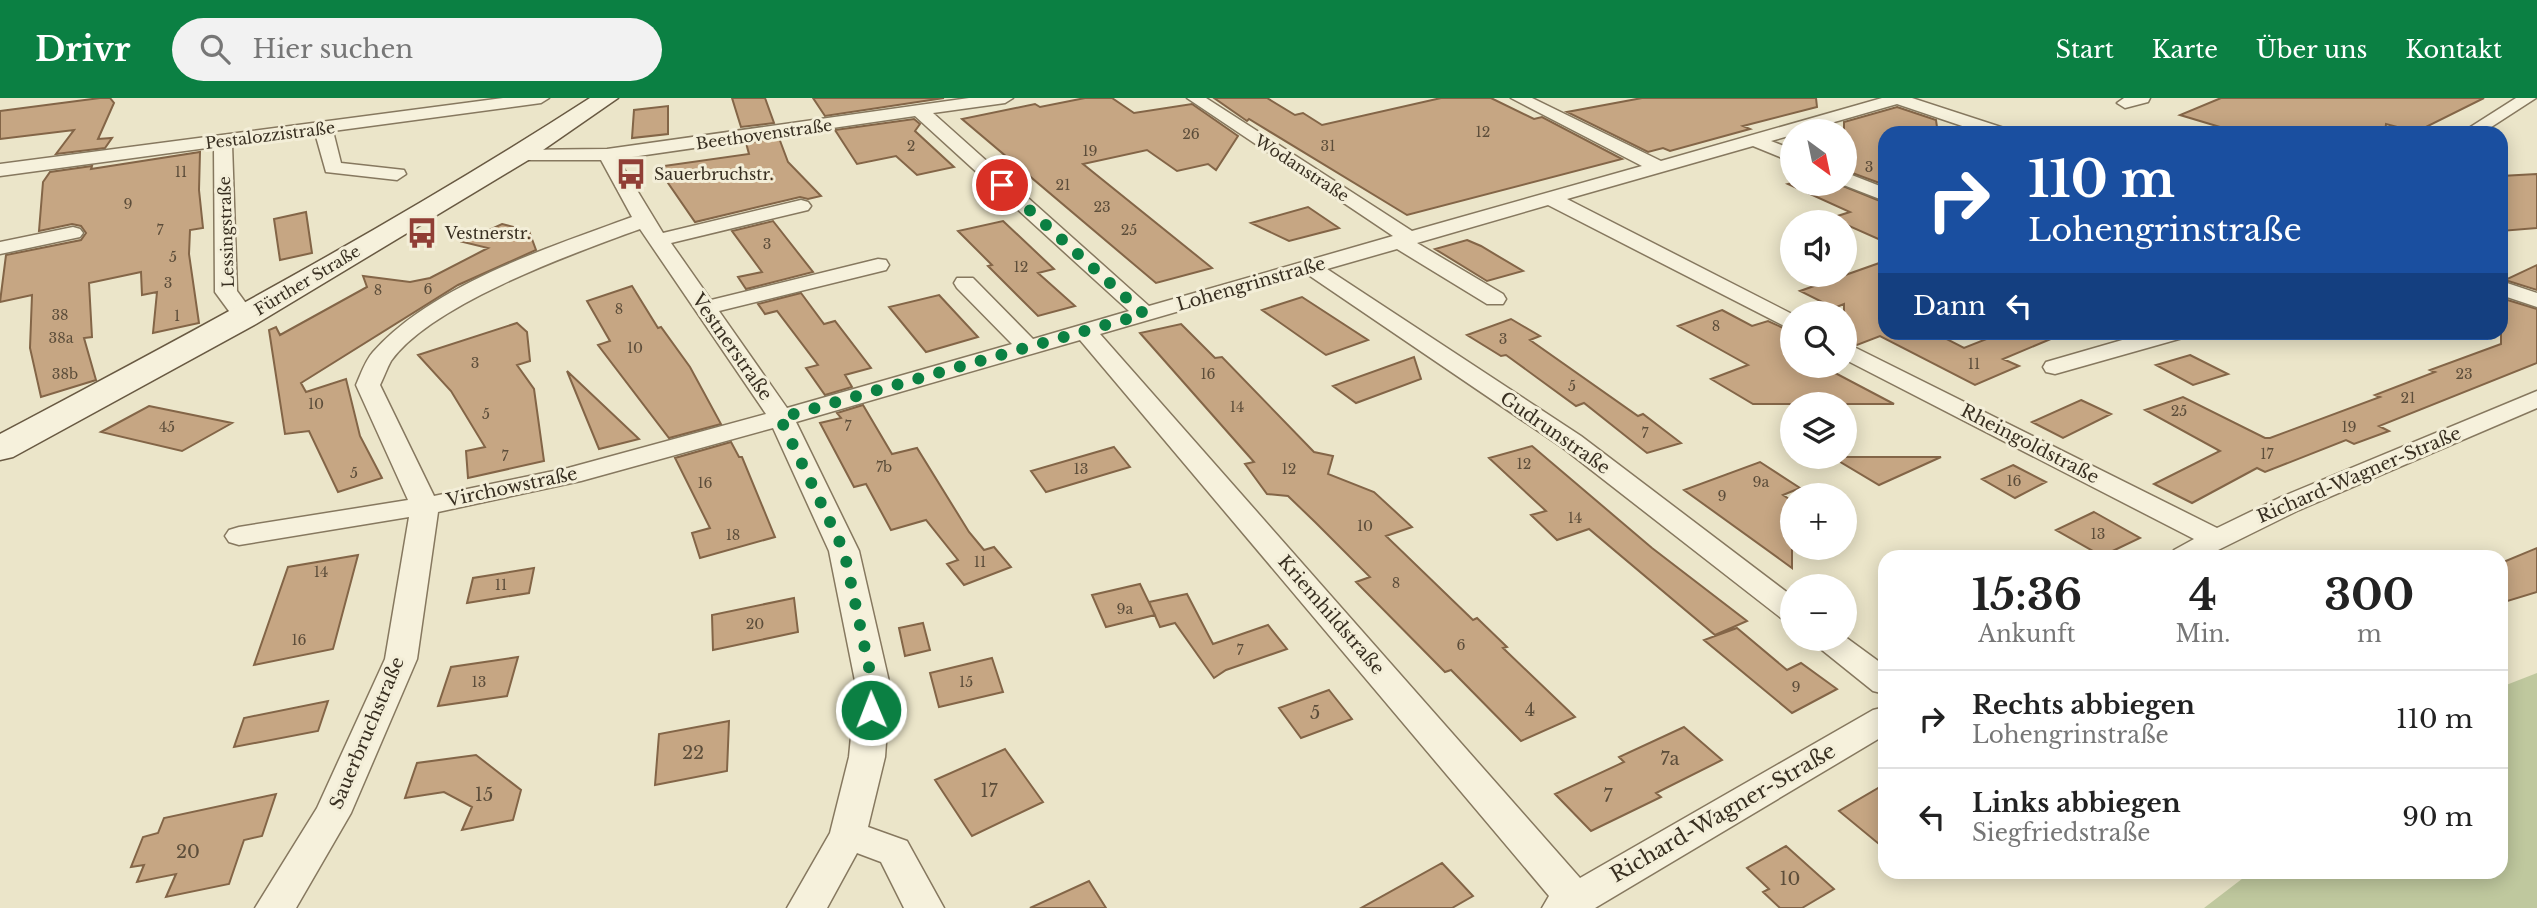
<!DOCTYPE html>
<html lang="de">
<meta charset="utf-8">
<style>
body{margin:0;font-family:"Libre Baskerville",serif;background:#f2f2f2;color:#222;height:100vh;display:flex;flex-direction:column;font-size:26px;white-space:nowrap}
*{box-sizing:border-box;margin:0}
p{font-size:23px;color:#767676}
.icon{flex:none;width:38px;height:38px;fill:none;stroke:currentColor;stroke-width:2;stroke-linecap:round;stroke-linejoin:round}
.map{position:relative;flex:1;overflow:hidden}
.details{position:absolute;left:1878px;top:452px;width:630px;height:329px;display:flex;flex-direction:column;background:#fff;border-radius:21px;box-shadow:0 4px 18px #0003}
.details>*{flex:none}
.hud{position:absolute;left:1878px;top:28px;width:630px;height:214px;border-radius:21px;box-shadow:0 4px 18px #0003;background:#1a4fa0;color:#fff;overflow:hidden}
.needle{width:46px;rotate:147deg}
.buttons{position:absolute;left:1780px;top:21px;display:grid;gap:14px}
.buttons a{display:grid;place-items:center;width:77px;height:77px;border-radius:50%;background:#fff;box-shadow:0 4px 18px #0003;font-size:35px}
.pin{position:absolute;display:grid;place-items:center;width:60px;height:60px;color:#fff;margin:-30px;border:4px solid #fff;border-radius:50%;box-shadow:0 2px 7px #0007}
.me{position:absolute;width:77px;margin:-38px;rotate:359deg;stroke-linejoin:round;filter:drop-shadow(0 0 5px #0008)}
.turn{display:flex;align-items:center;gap:24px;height:147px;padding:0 35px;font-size:32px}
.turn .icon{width:91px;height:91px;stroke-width:2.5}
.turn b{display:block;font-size:49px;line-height:60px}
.then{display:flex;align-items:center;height:66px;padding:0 35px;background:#0003;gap:14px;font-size:26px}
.eta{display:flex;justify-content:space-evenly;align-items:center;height:119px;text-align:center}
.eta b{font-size:42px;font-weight:700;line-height:49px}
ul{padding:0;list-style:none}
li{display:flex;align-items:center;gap:21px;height:98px;padding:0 35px;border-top:2px solid #e0e0e0}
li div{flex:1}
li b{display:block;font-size:26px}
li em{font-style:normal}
header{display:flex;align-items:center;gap:42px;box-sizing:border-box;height:98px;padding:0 35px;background:#0b8043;color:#fff}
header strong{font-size:33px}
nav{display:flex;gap:38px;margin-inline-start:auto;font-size:24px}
.search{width:490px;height:63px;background:#f2f2f2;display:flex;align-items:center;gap:18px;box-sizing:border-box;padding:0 24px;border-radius:38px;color:#767676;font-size:26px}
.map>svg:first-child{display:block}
.green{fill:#bfc89e}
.building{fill:#c6a683;stroke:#836547;stroke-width:2}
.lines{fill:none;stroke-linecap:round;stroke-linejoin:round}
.street-casing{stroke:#86785f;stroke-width:3}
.secondary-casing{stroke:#685942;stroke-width:3}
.street{fill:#f6f1dc;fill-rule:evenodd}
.secondary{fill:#f6f1dc;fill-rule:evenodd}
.route{stroke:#0b8043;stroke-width:12;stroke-dasharray:0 21.6}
.labels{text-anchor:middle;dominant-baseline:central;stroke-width:6;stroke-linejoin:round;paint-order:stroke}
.number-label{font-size:14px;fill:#5c4d3a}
.far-street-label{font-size:16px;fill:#382f21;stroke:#f3eed8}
.far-poi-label{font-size:16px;fill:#382f21;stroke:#f3eed8;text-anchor:start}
.street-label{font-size:18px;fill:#382f21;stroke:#f3eed8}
.near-number-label{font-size:18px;fill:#5c4d3a}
.near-street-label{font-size:21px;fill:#382f21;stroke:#f3eed8}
</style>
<header>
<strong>Drivr</strong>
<div class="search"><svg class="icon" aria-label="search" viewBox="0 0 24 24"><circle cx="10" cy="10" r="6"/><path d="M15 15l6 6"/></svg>Hier suchen</div>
<nav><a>Start</a><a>Karte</a><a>Über uns</a><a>Kontakt</a></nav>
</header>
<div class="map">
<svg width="2537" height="810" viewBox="0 0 2537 810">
<rect width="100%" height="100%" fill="#ebe5c9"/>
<path class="green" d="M2537 575V810H2204L2251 774H2501V589Z"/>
<path class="building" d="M100 0H110L114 5 98 41 112 40 105 50 56 56 74 32 0 41V13Z
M732 0H765L774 25 741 29Z
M813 0H944L825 18Z
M1085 0H1112L1134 15 1192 6 1238 38 1216 72 1208 66 1177 73 1147 52 1083 66 1212 170 1156 185 962 21 1035 6 1040 9Z
M1214 0H1267L1295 17 1303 15 1322 27 1441 0H1491L1534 21 1542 19 1622 61 1407 117 1249 21 1247 23Z
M1642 0H1816L1817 9 1743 28 1750 31 1670 53 1663 50 1648 54 1567 14Z
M2221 0H2484L2416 34 2386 26 2385 35H2240L2180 17Z
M668 8V36L632 40 634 12Z
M1897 9 1936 22 1937 29 1917 35H1885V87L1844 72V24Z
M914 21 920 26 915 33 954 69 917 77 896 58 857 66 835 32Z
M779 40 788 64 821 98 808 101 800 99 695 124 657 69 749 56 746 45Z
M200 54 199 92 203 130 190 132 189 156 199 225 153 235 157 194 142 197 141 174 89 185 92 239 84 240 96 282 41 299 30 250 32 197 0 204 6 157 81 142 86 135 81 128 72 126 39 133 43 84 50 74 92 68 91 71Z
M2537 76V130L2501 133V78Z
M1792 85 1838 86 1885 105V144L1831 120 1850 114 1788 86Z
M1308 109 1339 130 1289 143 1251 125Z
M306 114 312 155 280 162 274 121Z
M773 123 813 174 746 191 738 179 762 174 732 133Z
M1003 123 1054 171 1038 175 1075 208 1038 218 988 168 992 167 958 133Z
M502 126 529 133 536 152 458 187 301 285 306 294 346 281 360 338 382 380 338 394 309 333 285 336 269 232 276 229 280 237 367 189 363 178 410 184 430 180 488 150 463 144Z
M1467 142 1481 148 1523 173 1487 183 1435 151Z
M1885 163V234H1933L1964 250 2004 234 2065 235 2003 261 2019 268 1975 287 1880 238 1857 247 1844 242V206L1834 210 1800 193Z
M2537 167V192L2505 182Z
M632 188 658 230 661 229 690 269 721 326 669 340 598 247 610 243 587 203Z
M801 195 824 226 835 223 871 270 845 277 852 289 825 297 806 270 818 267 777 213 765 216 758 206Z
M939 197 978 239 926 254 889 209Z
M1302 199 1368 242 1326 257 1262 212Z
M2501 200 2537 211V265L2379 328 2389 333 2354 346 2346 342 2265 374 2257 370 2192 405 2154 386 2220 353 2145 312 2183 299 2265 340H2270L2380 299 2375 297 2435 274 2430 272 2501 246Z
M1722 212 1752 228 1768 223 1792 234V268H1822L1894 306H1753L1711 281 1748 267 1678 228Z
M1511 221 1540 238 1530 242 1638 318 1643 316 1681 345 1647 355 1584 305 1576 308 1506 257 1501 258 1467 237Z
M517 225 527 234 530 263 517 267 534 291 544 363 468 380 466 353 485 349 451 293 418 257Z
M1181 226 1215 260 1222 259 1314 354 1333 358 1328 376 1374 394 1412 429 1386 438 1473 522 1477 520 1507 549 1503 550 1575 619 1521 643 1451 572 1445 574 1356 484 1370 479 1315 424 1288 398 1267 396 1245 366 1254 364 1140 235Z
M2190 257 2228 276 2193 287 2156 267Z
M1414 259 1421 281 1356 305 1333 288Z
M567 273 639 341 599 351Z
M2081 302 2111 316 2063 340 2032 324Z
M863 307 892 356 917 350 969 434 984 452 994 449 1011 469 964 487 947 466 958 462 926 422 891 432 866 386 854 389 820 325 841 320 837 315Z
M149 308 232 325 182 353 101 334Z
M731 344 739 359H742L775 439 700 460 692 435 710 430 675 360Z
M1532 348 1652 450 1747 523 1715 537 1589 431 1557 442 1531 417 1546 413 1489 360Z
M1114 349 1130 369 1046 394 1031 373Z
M1832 359H1941L1879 387Z
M1760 364 1800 390 1783 397 1792 403V470L1684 392Z
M2013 367 2046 384 2015 400 1982 381Z
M2094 414 2140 440 2102 458 2056 432Z
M2537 450V494L2501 505V465Z
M358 457 333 551 254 567 288 469Z
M534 470 529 495 467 505 473 480Z
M1140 486 1155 517 1106 529 1092 497Z
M1187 496 1213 546 1268 527 1287 551 1226 572 1214 580 1175 525 1160 529 1149 504Z
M794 500 798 534 713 552 712 517Z
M923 525 930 552 905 558 899 530Z
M1737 530 1787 572 1801 565 1837 591 1792 615 1704 542Z
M518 559 507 598 438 608 451 569Z
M992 560 1003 594 939 609 930 575Z
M1329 592 1352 621 1301 640 1279 610Z
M328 603 318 633 234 649 244 620Z
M729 623 727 673 655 687 659 636Z
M1684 629 1722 662 1656 695 1661 699 1591 733 1555 696 1624 664 1619 659Z
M1005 651 1043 704 972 738 935 682Z
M476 657 521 692 513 722 462 732 472 709 444 694 405 700 417 665Z
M1885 686V751L1839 713Z
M276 696 262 738 244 742 229 786 166 799 176 776 137 784 144 767 131 769 143 739 158 735 164 720Z
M1786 748 1834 791 1802 810H1780L1763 794 1769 791 1747 770Z
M1442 765 1473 798 1452 810H1361Z
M1089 783 1106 810H1030Z"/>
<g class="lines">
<defs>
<path id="street" d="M503 0H549L541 5 333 33 341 65 404 72 406 76 397 82 326 74 315 35 232 46 237 193 256 219 253 224H237L215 194 214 49 0 78V66Z
M969 0H1013L1005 5 933 15 1149 208 1393 138 1187 0H1206L1412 133 1642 68 1511 0H1532L1661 63 1882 0H1912L2007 31 2010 35H1983L1897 6 1803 33H1792V37L1771 43 1792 51V64L1753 48 1567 101 1792 216V232L1548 107 1417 145 1503 196 1506 201 1503 206H1487L1397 151 1327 171 1581 338 1792 498V523L1781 520 1563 350 1307 176 1100 236 1580 780 1873 612 1885 609V637L1595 810H1542L1549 798 1080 242 796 324 859 453 890 588 885 659 868 729 907 743 944 810H904L881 764 857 755 827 810H787L830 735 849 659 856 588 829 453 773 330 581 383 438 414 417 561 351 715 296 810H255L317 710 385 561 409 419 239 447 229 444 225 438 229 432 239 429 408 402 356 287C361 276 365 263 373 254 432 187 550 149 632 119L601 62H521L512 56 515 52 607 51ZM915 18 1129 213 1033 241 973 180H957L954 185 957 190 1012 246 787 310 719 213 886 172 889 167 886 162 878 161 711 202 671 145 808 112 811 108 808 104 801 102 663 135 618 61ZM640 131 766 316 568 370 434 398 380 287C384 279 387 270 391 263 431 206 574 155 640 131Z
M2124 0H2150L2148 4 2125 10 2117 5Z
M2516 0H2536L2482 35H2461Z
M1844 74 1885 90V103L1841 86H1844Z
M73 129 80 131 83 135 80 139 0 156V144Z
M2501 183 2537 195V209L2501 197Z
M2150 234H2189L2186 239 2055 276 2046 274 2043 269 2046 264Z
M1844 244 2217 430 2279 400 2537 293V310L2299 412 2206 458H2170L2174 452 2194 441 1844 261Z
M1844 538 1885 568V596L1873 593 1817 548 1812 541H1844Z"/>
<path id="secondary" d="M590 0H618L530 61 256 226 13 359 0 362V336C200 230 400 123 590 0Z"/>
</defs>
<use href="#street" class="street-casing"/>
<use href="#secondary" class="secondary-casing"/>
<use href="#street" class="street"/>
<use href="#secondary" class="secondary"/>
</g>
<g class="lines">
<path class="route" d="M871 612 873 588 844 453 780 320 1144 216 1002 87"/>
</g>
<defs>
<symbol id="bus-bare" viewBox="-9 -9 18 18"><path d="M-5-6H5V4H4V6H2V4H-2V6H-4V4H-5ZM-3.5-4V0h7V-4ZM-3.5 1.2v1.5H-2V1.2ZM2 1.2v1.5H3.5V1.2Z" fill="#903e35" stroke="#f3eed8" stroke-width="2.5" paint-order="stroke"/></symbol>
</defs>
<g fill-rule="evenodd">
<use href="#bus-bare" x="609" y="54" width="44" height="44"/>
<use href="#bus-bare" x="400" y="113" width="44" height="44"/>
</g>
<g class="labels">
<g class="number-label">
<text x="1483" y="34">12</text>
<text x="1191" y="36">26</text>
<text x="911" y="48">2</text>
<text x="1328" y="48">31</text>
<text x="1090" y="53">19</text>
<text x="1869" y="69">3</text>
<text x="181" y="74">11</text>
<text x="1063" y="87">21</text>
<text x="128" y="106">9</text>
<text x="1102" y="109">23</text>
<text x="160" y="132">7</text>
<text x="1129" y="132">25</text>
<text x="767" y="146">3</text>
<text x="173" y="159">5</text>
<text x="1021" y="169">12</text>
<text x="168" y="185">3</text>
<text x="428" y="191">6</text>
<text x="378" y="192">8</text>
<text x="619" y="211">8</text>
<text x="60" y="217">38</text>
<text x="177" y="218">1</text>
<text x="1716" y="228">8</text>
<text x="61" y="240">38a</text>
<text x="1503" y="241">3</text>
<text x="635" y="250">10</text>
<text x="475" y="265">3</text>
<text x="1974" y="266">11</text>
<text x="65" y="276">38b</text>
<text x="1208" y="276">16</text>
<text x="2464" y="276">23</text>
<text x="1572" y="288">5</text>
<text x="2408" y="300">21</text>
<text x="316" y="306">10</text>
<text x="1237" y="309">14</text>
<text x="2179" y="313">25</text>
<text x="486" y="316">5</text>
<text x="848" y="328">7</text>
<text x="167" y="329">45</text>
<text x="2349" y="329">19</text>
<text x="1645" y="335">7</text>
<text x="2267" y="356">17</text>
<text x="505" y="358">7</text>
<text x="1524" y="366">12</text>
<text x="884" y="369">7b</text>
<text x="1081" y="371">13</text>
<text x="1289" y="371">12</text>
<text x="354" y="375">5</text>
<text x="2014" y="383">16</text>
<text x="1761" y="384">9a</text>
<text x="705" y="385">16</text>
<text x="1722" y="398">9</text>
<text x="1575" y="420">14</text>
<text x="1365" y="428">10</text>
<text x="2098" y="436">13</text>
<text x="733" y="437">18</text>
<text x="980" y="464">11</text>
<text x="321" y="474">14</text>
<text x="1396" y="485">8</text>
<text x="501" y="487">11</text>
<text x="1125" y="511">9a</text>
<text x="755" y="526">20</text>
<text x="299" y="542">16</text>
<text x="1461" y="547">6</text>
<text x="1240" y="552">7</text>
<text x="479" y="584">13</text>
<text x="966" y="584">15</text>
<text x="1796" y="589">9</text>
</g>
<g class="far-street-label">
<text transform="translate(764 36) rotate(-8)">Beethovenstraße</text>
<text transform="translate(270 37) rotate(-7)">Pestalozzistraße</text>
<text transform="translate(1302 70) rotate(33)">Wodanstraße</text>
<text transform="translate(226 134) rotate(-92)">Lessingstraße</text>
<text transform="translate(307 182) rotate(-31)">Fürther Straße</text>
</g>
<g class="far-poi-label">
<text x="654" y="76">Sauerbruchstr.</text>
<text x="445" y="135">Vestnerstr.</text>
</g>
<g class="street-label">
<text transform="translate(1251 186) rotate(-16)">Lohengrinstraße</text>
<text transform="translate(732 249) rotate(55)">Vestnerstraße</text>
<text transform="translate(1555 335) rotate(35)">Gudrunstraße</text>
<text transform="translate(2030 346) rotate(27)">Rheingoldstraße</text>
<text transform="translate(2359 377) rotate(-23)">Richard-Wagner-Straße</text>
<text transform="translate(512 389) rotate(-12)">Virchowstraße</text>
<text transform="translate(1331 517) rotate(49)">Kriemhildstraße</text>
<text transform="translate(367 635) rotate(-67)">Sauerbruchstraße</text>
</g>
<g class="near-number-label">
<text x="1530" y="612">4</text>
<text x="1315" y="615">5</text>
<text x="693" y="655">22</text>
<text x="1670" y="661">7a</text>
<text x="989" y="693">17</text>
<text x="484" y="697">15</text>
<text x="1608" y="698">7</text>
<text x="188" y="754">20</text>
<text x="1790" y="781">10</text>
</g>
<g class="near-street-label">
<text transform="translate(1723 715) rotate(-30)">Richard-Wagner-Straße</text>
</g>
</g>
</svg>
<div class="buttons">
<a><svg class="needle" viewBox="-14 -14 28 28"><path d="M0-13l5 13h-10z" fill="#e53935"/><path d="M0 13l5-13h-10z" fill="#767676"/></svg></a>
<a><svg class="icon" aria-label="sound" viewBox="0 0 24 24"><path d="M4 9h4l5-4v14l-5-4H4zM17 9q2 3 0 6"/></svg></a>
<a><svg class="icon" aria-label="search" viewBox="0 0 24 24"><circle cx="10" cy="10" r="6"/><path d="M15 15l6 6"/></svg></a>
<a><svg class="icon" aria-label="layers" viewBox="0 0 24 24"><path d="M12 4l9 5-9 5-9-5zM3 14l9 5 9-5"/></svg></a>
<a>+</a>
<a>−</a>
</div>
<div class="pin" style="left:1002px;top:87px;background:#d93025"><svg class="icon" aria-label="arrive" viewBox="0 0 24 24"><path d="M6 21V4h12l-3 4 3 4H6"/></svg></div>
<svg class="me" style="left:871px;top:612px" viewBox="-20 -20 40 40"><circle r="17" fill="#0b8043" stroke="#fff" stroke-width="3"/><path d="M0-11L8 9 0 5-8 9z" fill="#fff"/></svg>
<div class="hud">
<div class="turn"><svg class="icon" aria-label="right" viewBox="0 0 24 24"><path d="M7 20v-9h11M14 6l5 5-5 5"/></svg><div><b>110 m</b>Lohengrinstraße</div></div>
<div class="then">Dann<svg class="icon" aria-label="left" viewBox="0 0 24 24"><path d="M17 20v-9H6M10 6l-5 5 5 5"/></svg></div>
</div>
<section class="details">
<div class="eta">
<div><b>15:36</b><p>Ankunft</p></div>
<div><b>4</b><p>Min.</p></div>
<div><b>300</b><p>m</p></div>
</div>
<ul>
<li><svg class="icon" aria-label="right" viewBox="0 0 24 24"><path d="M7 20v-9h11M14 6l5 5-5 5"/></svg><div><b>Rechts abbiegen</b><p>Lohengrinstraße</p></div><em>110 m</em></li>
<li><svg class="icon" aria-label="left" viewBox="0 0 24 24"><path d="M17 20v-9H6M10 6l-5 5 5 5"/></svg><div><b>Links abbiegen</b><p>Siegfriedstraße</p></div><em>90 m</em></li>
</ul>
</section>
</div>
